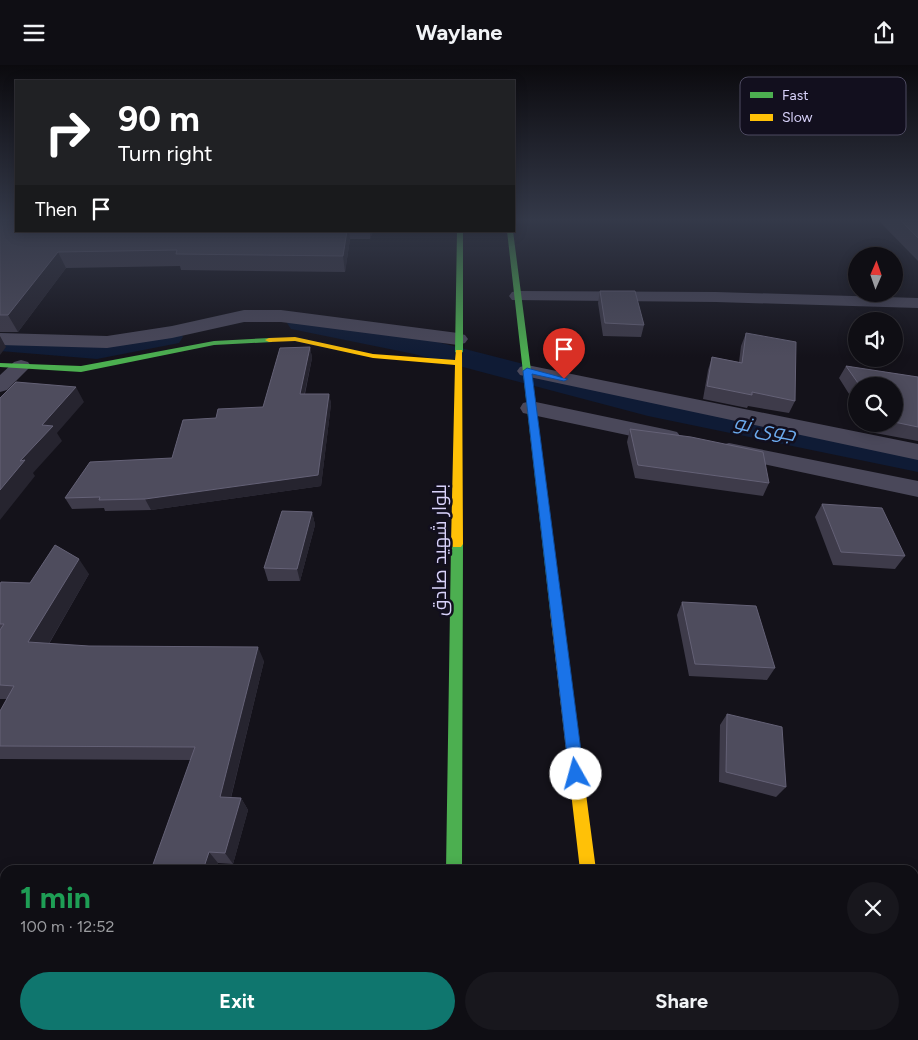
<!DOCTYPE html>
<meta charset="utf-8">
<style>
body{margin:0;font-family:Figtree,Cairo,sans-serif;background:#18171d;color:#f1f3f6;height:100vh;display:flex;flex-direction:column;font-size:19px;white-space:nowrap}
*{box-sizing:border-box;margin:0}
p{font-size:16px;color:#9b9ca0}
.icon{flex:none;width:28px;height:28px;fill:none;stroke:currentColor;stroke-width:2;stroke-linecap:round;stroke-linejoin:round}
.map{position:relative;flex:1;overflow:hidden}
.panel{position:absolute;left:0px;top:800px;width:919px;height:175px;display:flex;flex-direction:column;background:#0f0e14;border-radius:15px 15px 0 0;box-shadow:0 2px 12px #0003,0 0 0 1px #2f2e34}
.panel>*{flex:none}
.guide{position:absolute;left:15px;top:15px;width:500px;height:152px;border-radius:0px;box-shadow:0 2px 12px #0003,0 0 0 1px #2f2e34;background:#202124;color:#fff;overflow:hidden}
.needle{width:32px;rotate:2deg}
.controls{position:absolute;left:848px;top:182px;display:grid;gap:10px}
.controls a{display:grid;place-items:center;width:55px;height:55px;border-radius:50%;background:#0f0e14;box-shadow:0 2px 12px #0003,0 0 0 1px #2f2e34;font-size:25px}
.pin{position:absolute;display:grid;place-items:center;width:42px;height:42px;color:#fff;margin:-51px -21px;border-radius:50% 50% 50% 0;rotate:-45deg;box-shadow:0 0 5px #0007}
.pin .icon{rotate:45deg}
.me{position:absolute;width:55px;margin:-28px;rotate:353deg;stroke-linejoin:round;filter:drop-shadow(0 0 4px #0008)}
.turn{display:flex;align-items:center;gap:18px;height:105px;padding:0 20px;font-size:22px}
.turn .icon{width:65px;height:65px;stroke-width:2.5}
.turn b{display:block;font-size:35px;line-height:42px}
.then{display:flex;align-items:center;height:48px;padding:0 20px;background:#0003;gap:10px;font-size:19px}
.round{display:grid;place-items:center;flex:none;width:52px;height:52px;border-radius:26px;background:#18171d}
.headline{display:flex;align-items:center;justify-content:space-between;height:85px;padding:0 20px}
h1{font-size:30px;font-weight:700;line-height:38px;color:#1e9e55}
.button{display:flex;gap:10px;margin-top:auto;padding:10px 20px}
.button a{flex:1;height:58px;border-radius:30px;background:#0f766e;color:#fff;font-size:20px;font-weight:700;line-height:58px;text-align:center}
.button a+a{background:#18171d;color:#f1f3f6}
header{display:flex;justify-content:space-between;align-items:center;height:65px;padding:0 20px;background:#0f0e14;font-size:22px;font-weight:700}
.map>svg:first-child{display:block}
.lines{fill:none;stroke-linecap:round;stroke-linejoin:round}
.canal{fill:#0f1b35;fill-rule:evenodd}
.street{fill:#4a485a;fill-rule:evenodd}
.fast{fill:#4caf50;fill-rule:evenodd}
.slow{fill:#ffc107;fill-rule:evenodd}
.wall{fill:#3e3b4a}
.shaded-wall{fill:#26242f}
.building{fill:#4e4c5d;stroke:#646176}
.route{fill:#1a73e8;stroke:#114b97}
.labels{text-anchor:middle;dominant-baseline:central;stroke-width:5;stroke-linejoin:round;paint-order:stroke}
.street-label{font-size:19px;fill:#d8d2fa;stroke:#120f1e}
.water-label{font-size:20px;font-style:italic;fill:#6cabee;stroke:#120f1e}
.key{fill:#120f1e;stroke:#4d4a60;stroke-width:1}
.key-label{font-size:14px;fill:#d8d2fa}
</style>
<header><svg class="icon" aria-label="menu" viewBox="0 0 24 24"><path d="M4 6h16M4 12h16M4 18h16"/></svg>Waylane<svg class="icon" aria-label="share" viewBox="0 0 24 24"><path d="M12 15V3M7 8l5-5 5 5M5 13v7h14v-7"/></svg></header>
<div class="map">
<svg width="918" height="975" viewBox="0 0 918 975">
<rect width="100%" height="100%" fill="#14121a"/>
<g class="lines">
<path class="canal" d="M301 250 418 272 648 331 918 383V407L648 351 414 289 291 264 287 258 291 252Z
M169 263 179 266 183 272 179 278 97 294 0 286V268L97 276Z"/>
<path class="street" d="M518 226 716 227 918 233V243L716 237 512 235 509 231 512 227Z
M244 245H281L458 268 465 270 468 274 465 278 458 280 281 257H244L172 273 107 283 0 280V268L107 271 172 261Z
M21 295 28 297 31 301 7 325 0 327V310L14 297Z
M527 300 918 379V395L520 310 517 306 520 302Z
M531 336 669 365 677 367 681 372 677 377 669 379 523 348 520 343 523 338Z
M729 378 918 416V432L721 390 717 385 721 380Z"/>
<path class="fast" d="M457 166H463V287L459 289 455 287Z
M507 166H513L562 546 560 549 556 551 552 549 550 546Z
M269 273H272V277L214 280 81 307 0 302V298L81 301 214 276Z
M457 475 463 479 462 805H446L451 479Z"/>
<path class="slow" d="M295 272 373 289 455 295 456 285H462L463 479 461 482H453L451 479 455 300 373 293 295 276 269 277 265 275 269 273Z
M556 541 560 543 562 546 596 805H580L550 546 552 543Z
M444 970H462V975H444Z
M599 970H617L618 975H600Z"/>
</g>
<path class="wall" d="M0 155 16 166H373L370 174H350L345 207 181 205 180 201 66 203 18 267H0Z
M878 155H918V196Z
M600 226 644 260 641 272 603 271 598 238Z
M746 268 795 336 789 348 748 341 747 343 703 334 708 305 712 292 739 297 741 281Z
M310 282 312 293 305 329H329L331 339 321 421 151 445 105 446 104 443 72 444 65 433 172 393 216 353 263 342Z
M846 301 918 312V376L875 368 869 359H894V321H856V340L839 313Z
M630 364 769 418 763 431 635 413 627 377Z
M822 439 905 491 895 504 833 500 815 452Z
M312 447 315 460 300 516H268L264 503Z
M89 509 49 579 264 596 231 733H241L248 745 233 799 218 798 216 805H151L191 695 0 694V646L7 634H0V519L30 518Z
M682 537 775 603 767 615 689 611 677 550Z
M727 649 786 722 776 732 719 717 720 660Z
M807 970H914L918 975H808Z"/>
<path class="shaded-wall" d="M347 166H349L350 174 345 207 343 191Z
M370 166H373L370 174Z
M58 187 66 203 18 267 8 250Z
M0 271 6 282 0 290Z
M310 282 312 293 302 340 300 329Z
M76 322 84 337 57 368 62 376 33 408 35 411 0 455V425L20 396 42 360Z
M329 329 331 339 321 421 151 445 145 434Z
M312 447 315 460 300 516 297 504Z
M79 494 89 509 41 592 28 577Z
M258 582 264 596 228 744 220 732Z
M241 733 248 745 233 799 225 788Z
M209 787 218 798 216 805H203Z
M52 970H80L78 975H49Z"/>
<path class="building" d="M0 155H16V166H347L343 191 176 189 177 185 58 187 8 250H0Z
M900 155H918V173Z
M600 226H635L644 260 605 258Z
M746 268 796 277 795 336 752 327V330L707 321 712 292 742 298Z
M310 282 300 329H329L318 410 145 434 99 435 100 432 65 433 90 397 172 393 183 355 216 353 218 344 263 342 280 283Z
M846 301 918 312V362L894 357V321H860Z
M16 317 76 322 42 360 53 361 20 396 25 395 0 425V333Z
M630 364 691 372 763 387 769 418 638 400Z
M822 439 882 443 905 491 841 487Z
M282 446 312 447 297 504 264 503Z
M55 480 79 494 28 577 89 581 258 582 220 732 241 733 225 788 209 787 203 805H151L195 682 0 681V646L14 621 0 620V565L4 559H0V519L1 517 30 518Z
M682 537 756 541 775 603 695 599Z
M727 649 782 662 786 722 726 707Z
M914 864H918V975H829L828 970H914Z
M0 928 5 929V970H52L49 975H0Z"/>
<linearGradient id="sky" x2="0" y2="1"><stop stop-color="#0b0a0e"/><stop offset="0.53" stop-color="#343949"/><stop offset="1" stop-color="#343949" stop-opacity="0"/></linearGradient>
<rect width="918" height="292" fill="url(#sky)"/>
<path class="route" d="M527 303 568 314 564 316 532 309 584 709 581 714 576 716 571 714 569 709 523 306Z"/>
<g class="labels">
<g class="street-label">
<text transform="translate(439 485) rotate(-90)">بلوار شهید صادق</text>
</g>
<g class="water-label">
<text transform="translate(765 363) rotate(12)">جوی نو</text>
</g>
</g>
<rect x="740" y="12" width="166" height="58" rx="8" class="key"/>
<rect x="750" y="27" width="23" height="6" fill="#4caf50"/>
<rect x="750" y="49" width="23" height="7" fill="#ffc107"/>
<g class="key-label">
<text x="782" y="35">Fast</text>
<text x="782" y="57">Slow</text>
</g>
</svg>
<div class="controls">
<a><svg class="needle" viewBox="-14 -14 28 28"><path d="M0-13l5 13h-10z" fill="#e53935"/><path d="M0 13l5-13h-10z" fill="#9b9ca0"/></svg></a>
<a><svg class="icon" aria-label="sound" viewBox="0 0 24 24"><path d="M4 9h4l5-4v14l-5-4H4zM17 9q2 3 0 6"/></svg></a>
<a><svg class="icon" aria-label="search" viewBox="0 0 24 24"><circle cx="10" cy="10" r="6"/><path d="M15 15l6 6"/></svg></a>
</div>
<div class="pin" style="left:564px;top:314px;background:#d93025"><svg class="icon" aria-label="arrive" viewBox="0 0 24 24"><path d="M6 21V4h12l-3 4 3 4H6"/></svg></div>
<svg class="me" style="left:576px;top:709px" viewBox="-20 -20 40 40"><circle r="19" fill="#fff"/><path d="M0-13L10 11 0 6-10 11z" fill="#1a73e8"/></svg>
<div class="guide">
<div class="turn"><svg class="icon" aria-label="right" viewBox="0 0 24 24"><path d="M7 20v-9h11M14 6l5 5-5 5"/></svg><div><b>90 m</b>Turn right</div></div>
<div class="then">Then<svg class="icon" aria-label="arrive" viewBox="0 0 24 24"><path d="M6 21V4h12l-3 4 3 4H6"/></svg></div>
</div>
<section class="panel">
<div class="headline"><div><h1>1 min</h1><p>100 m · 12:52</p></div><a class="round"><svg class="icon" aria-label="close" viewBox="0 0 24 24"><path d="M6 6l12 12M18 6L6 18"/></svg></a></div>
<div class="button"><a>Exit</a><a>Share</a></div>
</section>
</div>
